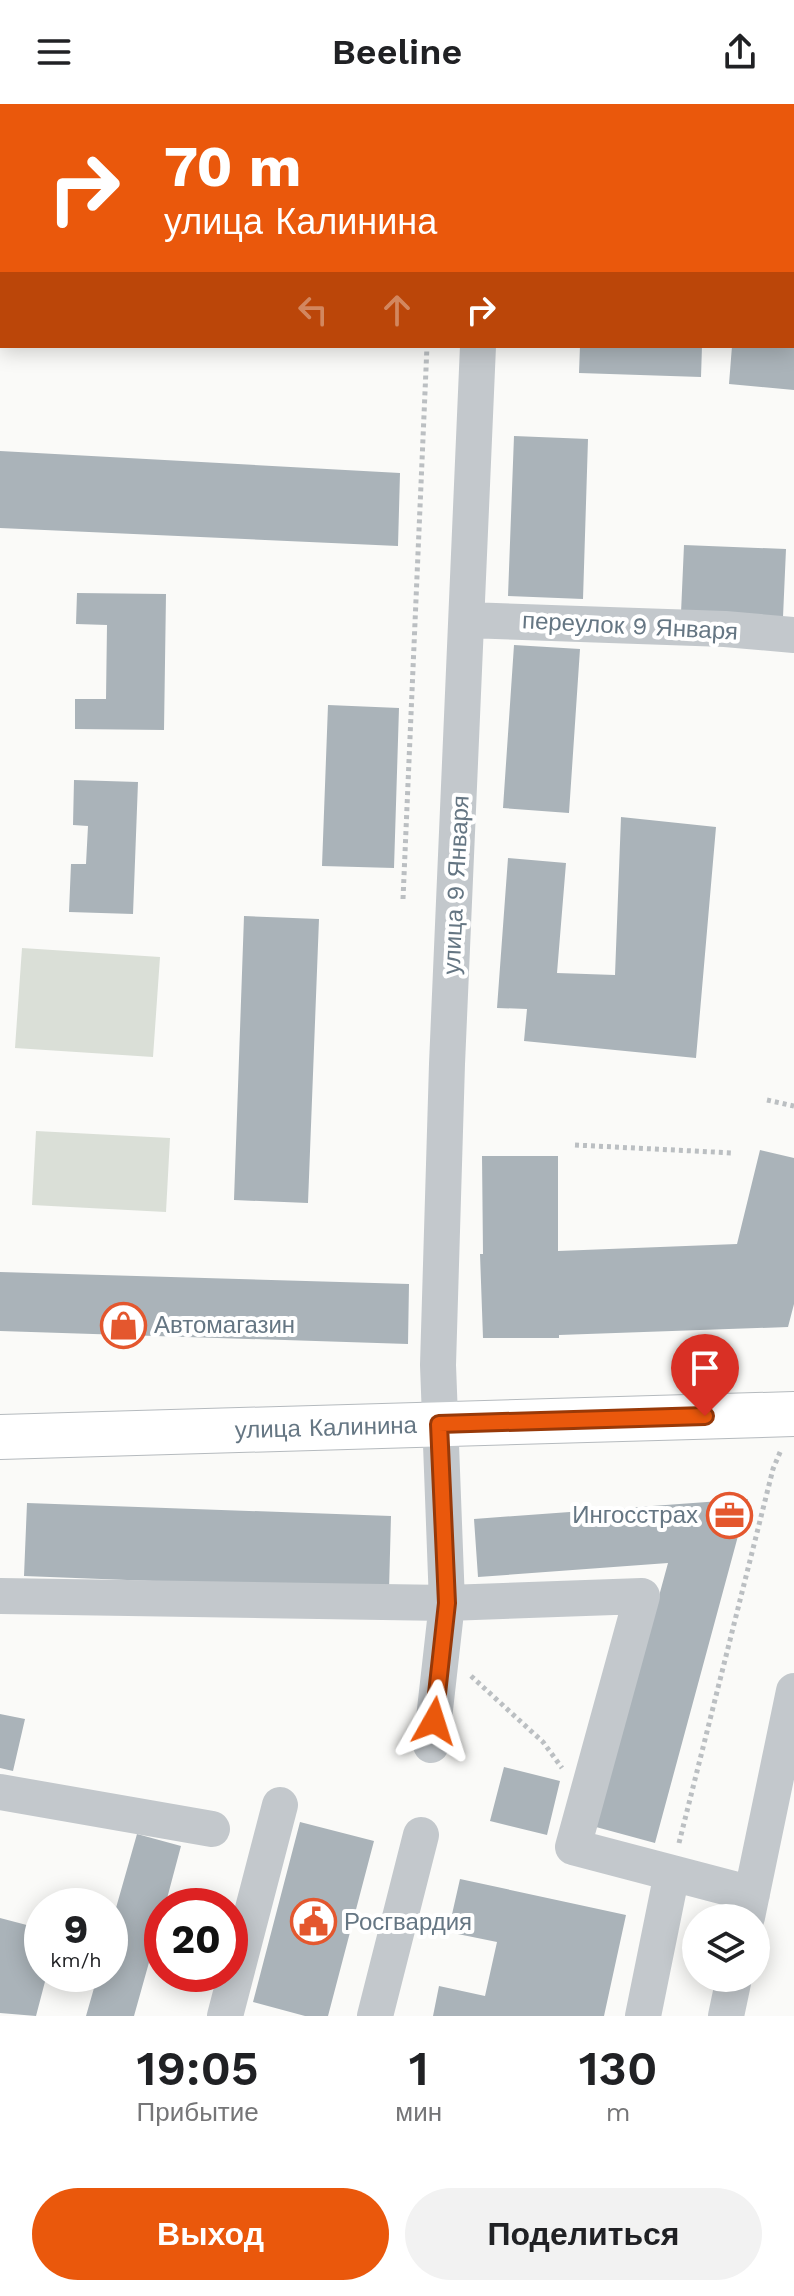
<!DOCTYPE html>
<html lang="ru">
<meta charset="utf-8">
<style>
body{margin:0;font-family:"Work Sans",sans-serif;background:#f2f2f2;color:#202124;height:100vh;display:flex;flex-direction:column;font-size:30px;white-space:nowrap}
*{box-sizing:border-box;margin:0}
p{font-size:26px;color:#757577}
.icon{flex:none;width:44px;height:44px;fill:none;stroke:currentColor;stroke-width:2;stroke-linecap:round;stroke-linejoin:round}
.map{position:relative;height:1912px;overflow:hidden}
.drawer{display:flex;flex-direction:column;background:#fff;flex:1}
.drawer>*{flex:none}
.banner{position:absolute;left:0px;top:0px;width:794px;height:244px;box-shadow:0 4px 20px #0003;background:#ea580c;color:#fff;overflow:hidden}
.controls{position:absolute;left:682px;top:1800px;display:grid;gap:16px}
.controls a{display:grid;place-items:center;width:88px;height:88px;border-radius:50%;background:#fff;box-shadow:0 4px 20px #0003;font-size:40px}
.speed{position:absolute;left:24px;top:1784px;display:flex;gap:16px;font-size:40px;font-weight:700;text-align:center}
.speed>*{display:grid;place-content:center;width:104px;height:104px;border-radius:50%;background:#fff;box-shadow:0 4px 20px #0003;line-height:1}
.speed small{font-size:20px;font-weight:400}
.speed .limit{border:12px solid #d22;background:#fff;color:#111}
.pin{position:absolute;display:grid;place-items:center;width:68px;height:68px;color:#fff;margin:-82px -34px;border-radius:50% 50% 50% 0;rotate:-45deg;box-shadow:0 0 8px #0007}
.pin .icon{rotate:45deg}
.me{position:absolute;width:88px;margin:-44px;rotate:6deg;stroke-linejoin:round;filter:drop-shadow(0 0 6px #0008)}
.turn{display:flex;align-items:center;gap:28px;height:168px;padding:0 32px;font-size:36px}
.turn .icon{width:104px;height:104px;stroke-width:2.5}
.turn b{display:block;font-size:56px;line-height:68px}
.lanes{display:flex;align-items:center;height:76px;padding:0 32px;background:#0003;justify-content:center;gap:40px;direction:ltr}
.lanes .off{opacity:.35}
.eta{display:flex;justify-content:space-evenly;align-items:center;height:136px;text-align:center}
.eta b{font-size:48px;font-weight:600;line-height:56px}
.cta{display:flex;gap:16px;margin-top:auto;padding:16px 32px}
.cta a{flex:1;height:92px;border-radius:48px;background:#ea580c;color:#fff;font-size:32px;font-weight:600;line-height:92px;text-align:center}
.cta a+a{background:#f2f2f2;color:#202124}
header{display:flex;justify-content:space-between;align-items:center;height:104px;padding:0 32px;background:#fff;font-size:36px;font-weight:600}
.map>svg:first-child{display:block}
.green{fill:#dadfd7}
.building{fill:#aab3b9}
.lines{fill:none;stroke-linecap:round;stroke-linejoin:round}
.major-casing{stroke:#b5babe;stroke-width:46}
.path{stroke:#bbbfc2;stroke-width:5;stroke-dasharray:4 4;stroke-linecap:butt}
.minor{stroke:#c3c8cc;stroke-width:36}
.major{stroke:#fff;stroke-width:44}
.route-casing{stroke:#983908;stroke-width:20}
.route{stroke:#ea580c;stroke-width:14}
.labels{text-anchor:middle;dominant-baseline:central;stroke-width:8;stroke-linejoin:round;paint-order:stroke}
.street-label{font-size:24px;fill:#657683;stroke:#fff}
.poi-label{font-size:24px;fill:#657683;stroke:#fff;text-anchor:start}
</style>
<header><svg class="icon" aria-label="menu" viewBox="0 0 24 24"><path d="M4 6h16M4 12h16M4 18h16"/></svg>Beeline<svg class="icon" aria-label="share" viewBox="0 0 24 24"><path d="M12 15V3M7 8l5-5 5 5M5 13v7h14v-7"/></svg></header>
<div class="map">
<svg width="794" height="1912" viewBox="0 0 794 1912">
<rect width="100%" height="100%" fill="#fafaf8"/>
<path class="green" d="M22 844 160 853 153 953 15 944Z
M36 1027 170 1034 166 1108 32 1101Z"/>
<path class="building" d="M580 242H702L701 273 579 269Z
M732 242H794V286L729 280Z
M514 332 588 335 583 495 508 492Z
M0 347 400 369 398 442 0 424Z
M684 441 786 445 783 513 681 509Z
M77 489 166 490 164 626 75 625V595H106L107 521 76 520Z
M514 541 580 545 569 709 503 704Z
M328 601 399 604 394 764 322 762Z
M74 676 138 678 133 810 69 808 71 760H86L88 722 73 721Z
M621 713 716 723 696 954 524 937 527 905 497 904 508 754 566 759 557 869 615 871Z
M244 812 319 815 308 1099 234 1096Z
M760 1046 794 1054V1200L788 1223 559 1231V1234H483L480 1150H483L482 1052H558V1147L737 1140Z
M0 1168 409 1180 408 1240 0 1227Z
M748 1395 655 1739 596 1723 668 1459 478 1473 474 1415Z
M27 1399 391 1412 389 1486 24 1472Z
M0 1610 25 1615 13 1667 0 1664Z
M504 1663 560 1677 547 1731 490 1717Z
M300 1718 374 1737 328 1912H305L253 1898Z
M137 1730 181 1742 165 1802H162V1812L134 1912H86L98 1870H110V1825Z
M460 1775 626 1811 604 1912H433L439 1882 485 1892 497 1838 448 1828Z
M0 1814 42 1825V1870H47L36 1912 0 1909Z"/>
<g class="lines">
<defs>
<g id="major">
<path id="s1" d="M0 1333 794 1310"/>
</g>
</defs>
<use href="#major" class="major-casing"/>
<path class="path" d="M437 2V0
M403 795 427 242
M767 996 794 1002
M575 1041 733 1049
M471 1572 543 1638 562 1664
M679 1739 773 1365 781 1346
M762 1861 766 1839"/>
<path class="minor" d="M485 2V0
M478 242 447 960 438 1261 447 1499 642 1492 573 1743 752 1790
M467 516 725 525 794 531
M0 1492 447 1499 431 1641
M0 1688 212 1725
M747 1813 794 1587
M225 1912 280 1701
M375 1912 421 1731
M643 1912 672 1769
M726 1912 734 1874"/>
<use href="#major" class="major"/>
</g>
<g class="lines">
<defs>
<path id="route" d="M434 1617 447 1499 439 1320 705 1312"/>
</defs>
<use href="#route" class="route-casing"/>
<use href="#route" class="route"/>
</g>
<defs>
<symbol id="shop-ring" viewBox="-11 -11 22 22"><circle r="9.5" fill="#fff" stroke="#e4572e" stroke-width="1.5"/><path d="M-5-2.5h2.3a2.7 3.5 0 0 1 5.4 0H5L5.5 6h-11ZM-1.5-2.5h3a1.5 2.3 0 0 0-3 0Z" fill="#e4572e"/></symbol>
<symbol id="office-ring" viewBox="-11 -11 22 22"><circle r="9.5" fill="#fff" stroke="#e4572e" stroke-width="1.5"/><path d="M-6-3h4V-5.5h4V-3h4V5H-6ZM-1-4.5V-3h2v-1.5ZM-6 0V1H6V0Z" fill="#e4572e"/></symbol>
<symbol id="civic-ring" viewBox="-11 -11 22 22"><circle r="9.5" fill="#fff" stroke="#e4572e" stroke-width="1.5"/><path d="M-.6-6.5H3V-4.5H.6V-3L4-1V1h2V6H-6V1h2V-1L-.6-3ZM-1.2 2.5V6h2.4V2.5Z" fill="#e4572e"/></symbol>
</defs>
<g fill-rule="evenodd">
<use href="#shop-ring" x="98" y="1196" width="51" height="51"/>
<use href="#office-ring" x="704" y="1386" width="51" height="51"/>
<use href="#civic-ring" x="288" y="1792" width="51" height="51"/>
</g>
<g class="labels">
<g class="street-label">
<text transform="translate(630 522) rotate(3)">переулок 9 Января</text>
<text transform="translate(456 781) rotate(-87)">улица 9 Января</text>
<text stroke="none"><textPath href="#s1" startOffset="326">улица Калинина</textPath></text>
</g>
<g class="poi-label">
<text x="154" y="1221">Автомагазин</text>
<text x="698" y="1411" text-anchor="end">Ингосстрах</text>
<text x="344" y="1818">Росгвардия</text>
</g>
</g>
</svg>
<div class="controls">
<a><svg class="icon" aria-label="layers" viewBox="0 0 24 24"><path d="M12 4l9 5-9 5-9-5zM3 14l9 5 9-5"/></svg></a>
</div>
<div class="speed"><div>9<small>km/h</small></div><div class="limit">20</div></div>
<div class="pin" style="left:705px;top:1312px;background:#d93025"><svg class="icon" aria-label="arrive" viewBox="0 0 24 24"><path d="M6 21V4h12l-3 4 3 4H6"/></svg></div>
<svg class="me" style="left:434px;top:1617px" viewBox="-20 -20 40 40"><path d="M0-17L14 15 0 8-14 15z" fill="#ea580c" stroke="#fff" stroke-width="4"/></svg>
<div class="banner">
<div class="turn"><svg class="icon" aria-label="right" viewBox="0 0 24 24"><path d="M7 20v-9h11M14 6l5 5-5 5"/></svg><div><b>70 m</b>улица Калинина</div></div>
<div class="lanes"><svg class="icon off" aria-label="left" viewBox="0 0 24 24"><path d="M17 20v-9H6M10 6l-5 5 5 5"/></svg><svg class="icon off" aria-label="ahead" viewBox="0 0 24 24"><path d="M12 20V5M6 11l6-6 6 6"/></svg><svg class="icon" aria-label="right" viewBox="0 0 24 24"><path d="M7 20v-9h11M14 6l5 5-5 5"/></svg></div>
</div>
</div>
<section class="drawer">
<div class="eta">
<div><b>19:05</b><p>Прибытие</p></div>
<div><b>1</b><p>мин</p></div>
<div><b>130</b><p>m</p></div>
</div>
<div class="cta"><a>Выход</a><a>Поделиться</a></div>
</section>
